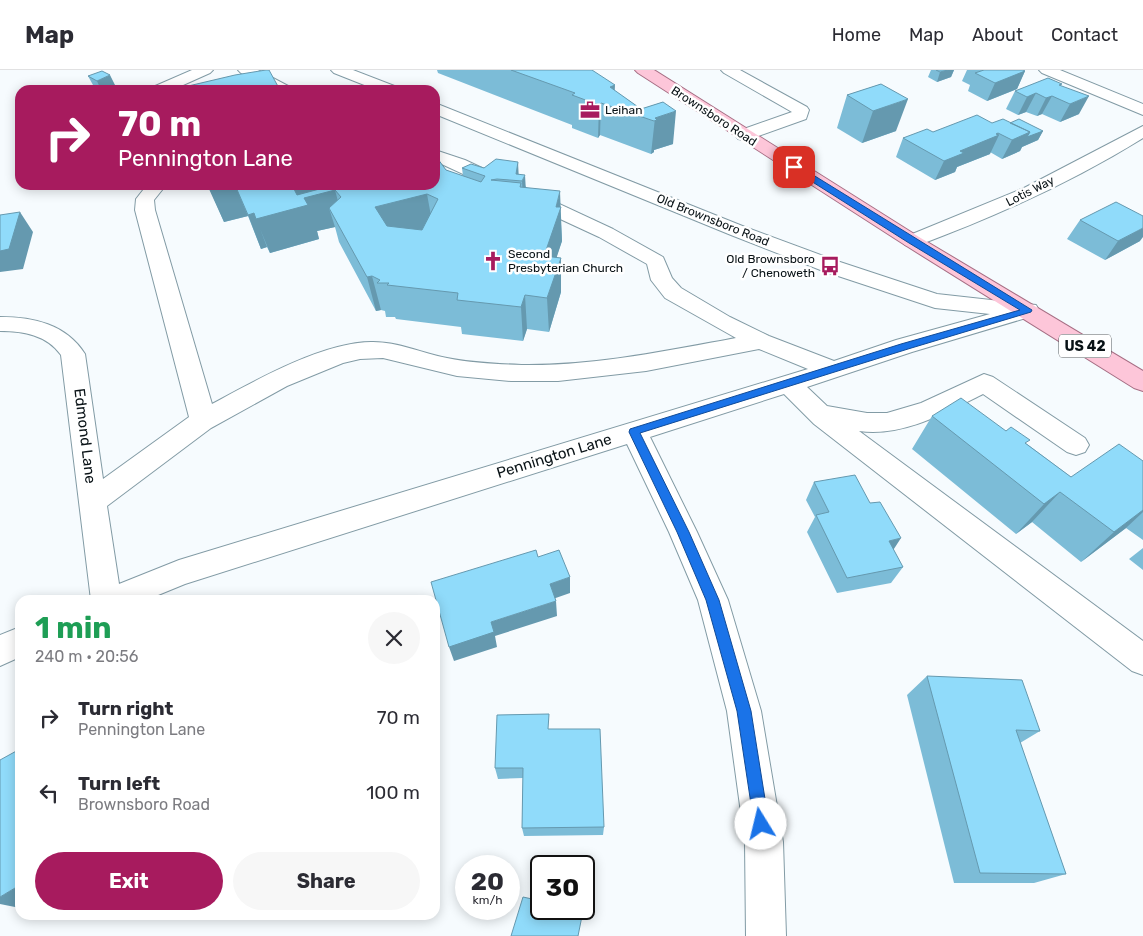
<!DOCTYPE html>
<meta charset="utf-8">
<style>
body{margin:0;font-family:Rubik,sans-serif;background:#f7f7f7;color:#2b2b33;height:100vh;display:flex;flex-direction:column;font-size:19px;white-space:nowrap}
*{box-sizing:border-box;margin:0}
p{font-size:16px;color:#7c7c81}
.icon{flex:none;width:28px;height:28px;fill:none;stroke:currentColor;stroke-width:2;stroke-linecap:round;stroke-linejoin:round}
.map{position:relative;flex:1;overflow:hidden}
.sheet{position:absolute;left:15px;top:525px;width:425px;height:325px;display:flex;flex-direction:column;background:#fff;border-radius:15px;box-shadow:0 2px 12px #0003}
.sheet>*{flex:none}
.top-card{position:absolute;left:15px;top:15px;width:425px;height:105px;border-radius:15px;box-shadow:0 2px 12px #0003;background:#a71b5e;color:#fff;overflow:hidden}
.speed{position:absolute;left:455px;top:785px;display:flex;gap:10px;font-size:25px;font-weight:700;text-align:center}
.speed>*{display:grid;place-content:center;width:65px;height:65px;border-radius:50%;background:#fff;box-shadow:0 2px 12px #0003;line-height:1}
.speed small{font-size:12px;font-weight:400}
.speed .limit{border:2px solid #111;border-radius:8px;background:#fff;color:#111}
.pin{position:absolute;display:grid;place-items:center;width:42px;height:42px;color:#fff;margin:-21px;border-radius:10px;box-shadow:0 2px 8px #0006}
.me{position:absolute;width:55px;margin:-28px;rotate:351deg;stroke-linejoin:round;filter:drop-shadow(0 0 4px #0008)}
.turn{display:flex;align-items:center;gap:18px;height:105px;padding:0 20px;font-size:22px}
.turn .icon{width:65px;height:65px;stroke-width:2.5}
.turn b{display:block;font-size:35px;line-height:42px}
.round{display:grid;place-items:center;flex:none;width:52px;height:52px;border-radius:26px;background:#f7f7f7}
.overview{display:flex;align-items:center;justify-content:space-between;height:85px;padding:0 20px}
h1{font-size:30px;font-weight:700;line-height:38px;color:#1e9e55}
.button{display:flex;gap:10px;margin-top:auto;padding:10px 20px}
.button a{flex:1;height:58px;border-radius:30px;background:#a71b5e;color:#fff;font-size:20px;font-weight:700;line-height:58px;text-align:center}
.button a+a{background:#f7f7f7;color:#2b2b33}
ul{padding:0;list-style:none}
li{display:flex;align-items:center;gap:15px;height:75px;padding:0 20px}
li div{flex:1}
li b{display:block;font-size:19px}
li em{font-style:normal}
header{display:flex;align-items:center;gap:30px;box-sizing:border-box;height:70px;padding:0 25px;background:#fff;border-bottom:1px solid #e1e1e2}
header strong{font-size:24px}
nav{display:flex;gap:28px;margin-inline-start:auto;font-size:18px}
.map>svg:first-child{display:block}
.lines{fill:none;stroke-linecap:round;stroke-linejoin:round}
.minor-casing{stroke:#829ba5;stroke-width:2}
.major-casing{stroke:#a66e84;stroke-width:2}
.minor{fill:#fff;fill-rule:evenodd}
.major{fill:#fdc6d9;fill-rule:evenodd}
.wall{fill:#7cbcd7}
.shaded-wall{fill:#6599af}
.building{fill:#90dbfa;stroke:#6599af;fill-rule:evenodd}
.route{fill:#1a73e8;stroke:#114b97}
.labels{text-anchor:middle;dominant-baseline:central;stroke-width:5;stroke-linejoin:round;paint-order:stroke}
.far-poi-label{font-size:12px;fill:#091216;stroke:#fff;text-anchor:start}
.far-street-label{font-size:12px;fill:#091216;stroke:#fff}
.shield{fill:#fff;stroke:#53595c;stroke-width:1}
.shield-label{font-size:14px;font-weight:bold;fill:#091216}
.street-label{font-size:15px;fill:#091216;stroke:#fff}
</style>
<header>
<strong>Map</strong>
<nav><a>Home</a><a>Map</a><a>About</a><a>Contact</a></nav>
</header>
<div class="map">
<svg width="1143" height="866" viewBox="0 0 1143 866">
<rect width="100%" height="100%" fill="#f6fbfe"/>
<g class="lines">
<defs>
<path id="minor" d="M192 0H213L210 3 172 20H151L153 17Z
M238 0H258L290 17 292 20H272L241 3Z
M331 0H353L397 17 399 20H377L334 3Z
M721 0H740L807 37 809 40 806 49 750 69 744 70 738 69 735 65 738 61 792 42 724 3Z
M1039 0H1060L1143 34V45L1042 3Z
M435 33 745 157 837 191 937 224 1036 235 1039 240 1036 245 912 282 807 317 827 336 867 343H887L921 333 984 304 993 307 1085 368 1089 375 1085 382 1076 385 1067 382 983 324C945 343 903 367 859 361L1143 571V605L1132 601 814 354 784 324 650 367 697 462 728 530 761 641 783 772 786 866H746L745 772 727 641 698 530 669 462 627 374 185 514 146 530H91L61 285C47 265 23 261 0 261V247C33 247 66 254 85 284L103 409 189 347 135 140 136 129 147 115H166L154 130 155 140 212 334C254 311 325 271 373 272 398 272 422 283 447 288 471 293 497 294 522 295 595 296 665 281 736 268L665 228 651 210 647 194 599 167 435 91V80L465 90 613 159 663 187 672 208 681 218 730 247 769 266 834 291 896 270 990 244 935 238 823 201 731 165 435 44ZM759 279 808 299 179 490 119 514 107 436 211 358 287 316 343 293 360 289 383 288 457 306 511 311H558L646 301Z
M1143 56V68C1072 112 997 146 919 175L912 177 905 175 902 171 905 167 1024 118Z
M20 557V587L0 596V565Z"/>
<path id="major" d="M635 0H654L919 167 1143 301V321L1134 318 905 175 638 3Z"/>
</defs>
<use href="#minor" class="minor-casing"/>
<use href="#major" class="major-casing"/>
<use href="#minor" class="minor"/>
<use href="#major" class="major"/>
</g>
<path class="wall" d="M437 0H592L615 21 641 39 663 32 673 74 654 80V82L651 84 600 65 598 68 572 58V55L438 3Z
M931 0H954L951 7 937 12 928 7Z
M967 0H1023L1025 1 1017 19 987 31 968 21 970 15 962 11Z
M88 6 115 15 101 20 93 15Z
M881 14 896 61 862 73 837 58 847 25Z
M1061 16 1079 44 1060 52 1042 44 1037 46 1026 42 1018 45 1006 39 1015 21Z
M992 53H1010L1043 61 1038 70 1022 77 1020 81 1002 89 990 82V84L957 97 955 102 935 110 896 87 903 68 933 62Z
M518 92V104L526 117 560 137 562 171 556 188H561V222L549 262 527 259 523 271 462 264 461 257 396 249 395 247H386L385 241 381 240 376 241 339 172 335 157 317 161 319 169 270 183 267 177 261 179 248 146 224 152 208 115H435L446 100 463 106 462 98H484Z
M1080 150 1140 171 1105 190 1067 169Z
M932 346 1006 361 1027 374 1071 407 1143 391V470L1126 458 1081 492 1032 452 1016 464 912 379Z
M814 412 903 497 891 513 837 523 807 462 815 447 806 430Z
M1143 478V500L1129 489Z
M927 606 1040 661 1020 673 1066 804 1034 813H954L907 625Z
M550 659 604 757 603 765 524 766 522 758 523 708 498 709 495 698Z"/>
<path class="shaded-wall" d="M948 0H954L951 7 937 12 940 2Z
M1025 1 1017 19 987 31 995 13Z
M110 5 115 15 101 20 97 11Z
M615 15 614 37 610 17Z
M1036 23 1026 42 1018 45 1027 27Z
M1052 26 1042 44 1037 46 1046 28Z
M1089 26 1079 44 1060 52 1070 34Z
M908 29 896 61 862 73 873 41Z
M601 33 600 65 598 68 599 35Z
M676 41 673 74 654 80V82L651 84 655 48Z
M1043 61 1038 70 1022 77 1020 81 1002 89 1012 70 1030 62Z
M998 63 997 66 999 65 990 84 957 97 955 102 935 110 944 91 960 81Z
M518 92 519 111 516 104Z
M525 105 527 138 524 145 522 111Z
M224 115H235L248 146 224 152 209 119Z
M290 115H320L323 123 335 120 344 154 329 138 335 157 317 161 319 169 270 183 256 149Z
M560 121 562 171 546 220 544 186Z
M427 124 433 157 383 171 375 137Z
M20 142 33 162 23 199 0 202V181Z
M254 143 267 177 261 179 248 145Z
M1143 158V167L1140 171 1105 190 1118 171Z
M561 188V222L549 262 547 228Z
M372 206 381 240 376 241 367 207Z
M525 225 527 259 523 271 521 237Z
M1060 422 1032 452 1016 464 1044 434Z
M1143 440V442L1126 458 1081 492 1114 462Z
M901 468 890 485 889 471Z
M570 507V523L550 530V514Z
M556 531 557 546 495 566 497 577 454 591 449 577 491 552Z
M20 815V838L0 834V827Z"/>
<path class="building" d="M266 0H269L280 20H186L184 17 235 5Z
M511 0H592L615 15 610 17 641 39 663 32 676 41 655 48 657 50 654 51 601 33 599 35 572 25 575 23Z
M936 0H948L940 2Z
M984 0H1023L1025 1 995 13 975 3Z
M102 1 110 5 97 11 88 6Z
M1048 8 1062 14 1059 15 1089 26 1070 34 1052 26 1046 28 1036 23 1027 27 1015 21Z
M881 14 908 29 873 41 847 25Z
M977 45 992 53 1003 49 1030 62 1012 70 998 63 996 64 999 65 960 81 964 83 944 91 903 68 927 59 933 62Z
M1019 49 1043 61 1027 67 1030 62 1010 53Z
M435 85 446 100 481 112 485 106 462 98 471 94 484 98 496 89 518 92 516 104 525 105 522 111 497 109 491 110 521 113 520 117 560 121 556 137H561L544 186 561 188 547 228 525 225 521 237 457 230 458 223 387 215 389 213H377L380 210 372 206 367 207 329 138 341 127 335 120 304 128 308 135 256 149 254 143 248 145 235 115H292L297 125 327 117 326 115H435ZM427 124 438 129 422 160 387 156 375 137Z
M208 115H225L209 119Z
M1116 132 1143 146V158L1118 171 1080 150Z
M20 142 9 179 0 181V145Z
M961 328 1006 361 1011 357 1030 370 1025 373 1071 407 1119 374 1143 391V440L1114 462 1060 422 1044 434 932 346Z
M855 405 870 433 880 432 901 468 889 471 903 497 847 508 816 445 829 442 814 412Z
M536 480 538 487 559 480 570 507 550 514 556 531 491 552 494 562 449 577 431 512Z
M927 606 1022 610 1040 661 1016 660 1066 804 980 803Z
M549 644 548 659H600L604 757 522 758 523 698H495L497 645Z
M20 679V815L0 827V690Z
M523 827 541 831V839H574L583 841 578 866H511Z"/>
<path class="route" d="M792 95H797L1032 240 1031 242 908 279 640 363 689 462 719 530 751 641 769 754 767 759 761 761 756 759 754 754 737 641 706 530 677 462 629 362 630 359 901 274 1020 240 909 173 792 99Z"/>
<defs>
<symbol id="office-bare" viewBox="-9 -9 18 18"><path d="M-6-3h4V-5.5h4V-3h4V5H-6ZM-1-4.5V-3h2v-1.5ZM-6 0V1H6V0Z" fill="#a71b5e" stroke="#fff" stroke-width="2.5" paint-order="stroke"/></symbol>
<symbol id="church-bare" viewBox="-9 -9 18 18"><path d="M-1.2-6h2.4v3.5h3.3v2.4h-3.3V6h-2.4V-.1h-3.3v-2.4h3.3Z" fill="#a71b5e" stroke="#fff" stroke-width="2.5" paint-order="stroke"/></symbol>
<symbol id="bus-bare" viewBox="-9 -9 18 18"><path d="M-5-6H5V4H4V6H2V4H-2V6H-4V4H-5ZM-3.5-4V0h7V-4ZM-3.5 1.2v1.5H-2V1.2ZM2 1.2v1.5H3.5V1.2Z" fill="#a71b5e" stroke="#fff" stroke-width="2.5" paint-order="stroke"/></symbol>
</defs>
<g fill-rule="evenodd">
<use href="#office-bare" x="576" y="26" width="28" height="28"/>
<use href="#church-bare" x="479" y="177" width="28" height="28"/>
<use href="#bus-bare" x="816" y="182" width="28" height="28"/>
</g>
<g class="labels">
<g class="far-poi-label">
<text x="605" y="40">Leihan</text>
<text x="508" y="184">Second<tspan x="508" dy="14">Presbyterian Church</tspan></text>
<text x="815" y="189" text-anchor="end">Old Brownsboro<tspan x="815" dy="14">/ Chenoweth</tspan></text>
</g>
<g class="far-street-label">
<text transform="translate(714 46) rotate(33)">Brownsboro Road</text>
<text transform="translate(1030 121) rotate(-27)">Lotis Way</text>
<text transform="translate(713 150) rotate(22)">Old Brownsboro Road</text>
</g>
<rect class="shield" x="1059" y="264.5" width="52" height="23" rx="4"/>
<g class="shield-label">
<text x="1085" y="276">US 42</text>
</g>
<g class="street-label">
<text transform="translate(85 366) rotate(83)">Edmond Lane</text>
<text transform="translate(554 386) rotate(-17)">Pennington Lane</text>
</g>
</g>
</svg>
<div class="speed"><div>20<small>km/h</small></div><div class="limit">30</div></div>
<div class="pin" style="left:794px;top:97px;background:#d93025"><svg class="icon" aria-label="arrive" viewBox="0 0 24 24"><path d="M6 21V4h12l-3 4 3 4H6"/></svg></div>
<svg class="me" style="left:761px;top:754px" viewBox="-20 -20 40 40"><circle r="19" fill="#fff"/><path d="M0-13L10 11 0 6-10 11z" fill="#1a73e8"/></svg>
<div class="top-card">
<div class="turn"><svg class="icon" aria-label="right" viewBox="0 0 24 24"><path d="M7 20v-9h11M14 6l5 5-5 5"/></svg><div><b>70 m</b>Pennington Lane</div></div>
</div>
<section class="sheet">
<div class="overview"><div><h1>1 min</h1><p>240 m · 20:56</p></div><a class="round"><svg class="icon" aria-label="close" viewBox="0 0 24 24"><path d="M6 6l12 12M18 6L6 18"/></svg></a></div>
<ul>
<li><svg class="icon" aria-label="right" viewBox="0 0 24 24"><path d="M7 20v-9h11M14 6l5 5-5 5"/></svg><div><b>Turn right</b><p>Pennington Lane</p></div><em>70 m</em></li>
<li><svg class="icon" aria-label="left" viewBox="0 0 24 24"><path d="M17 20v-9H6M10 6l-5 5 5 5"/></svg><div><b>Turn left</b><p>Brownsboro Road</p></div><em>100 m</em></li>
</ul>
<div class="button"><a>Exit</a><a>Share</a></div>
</section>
</div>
